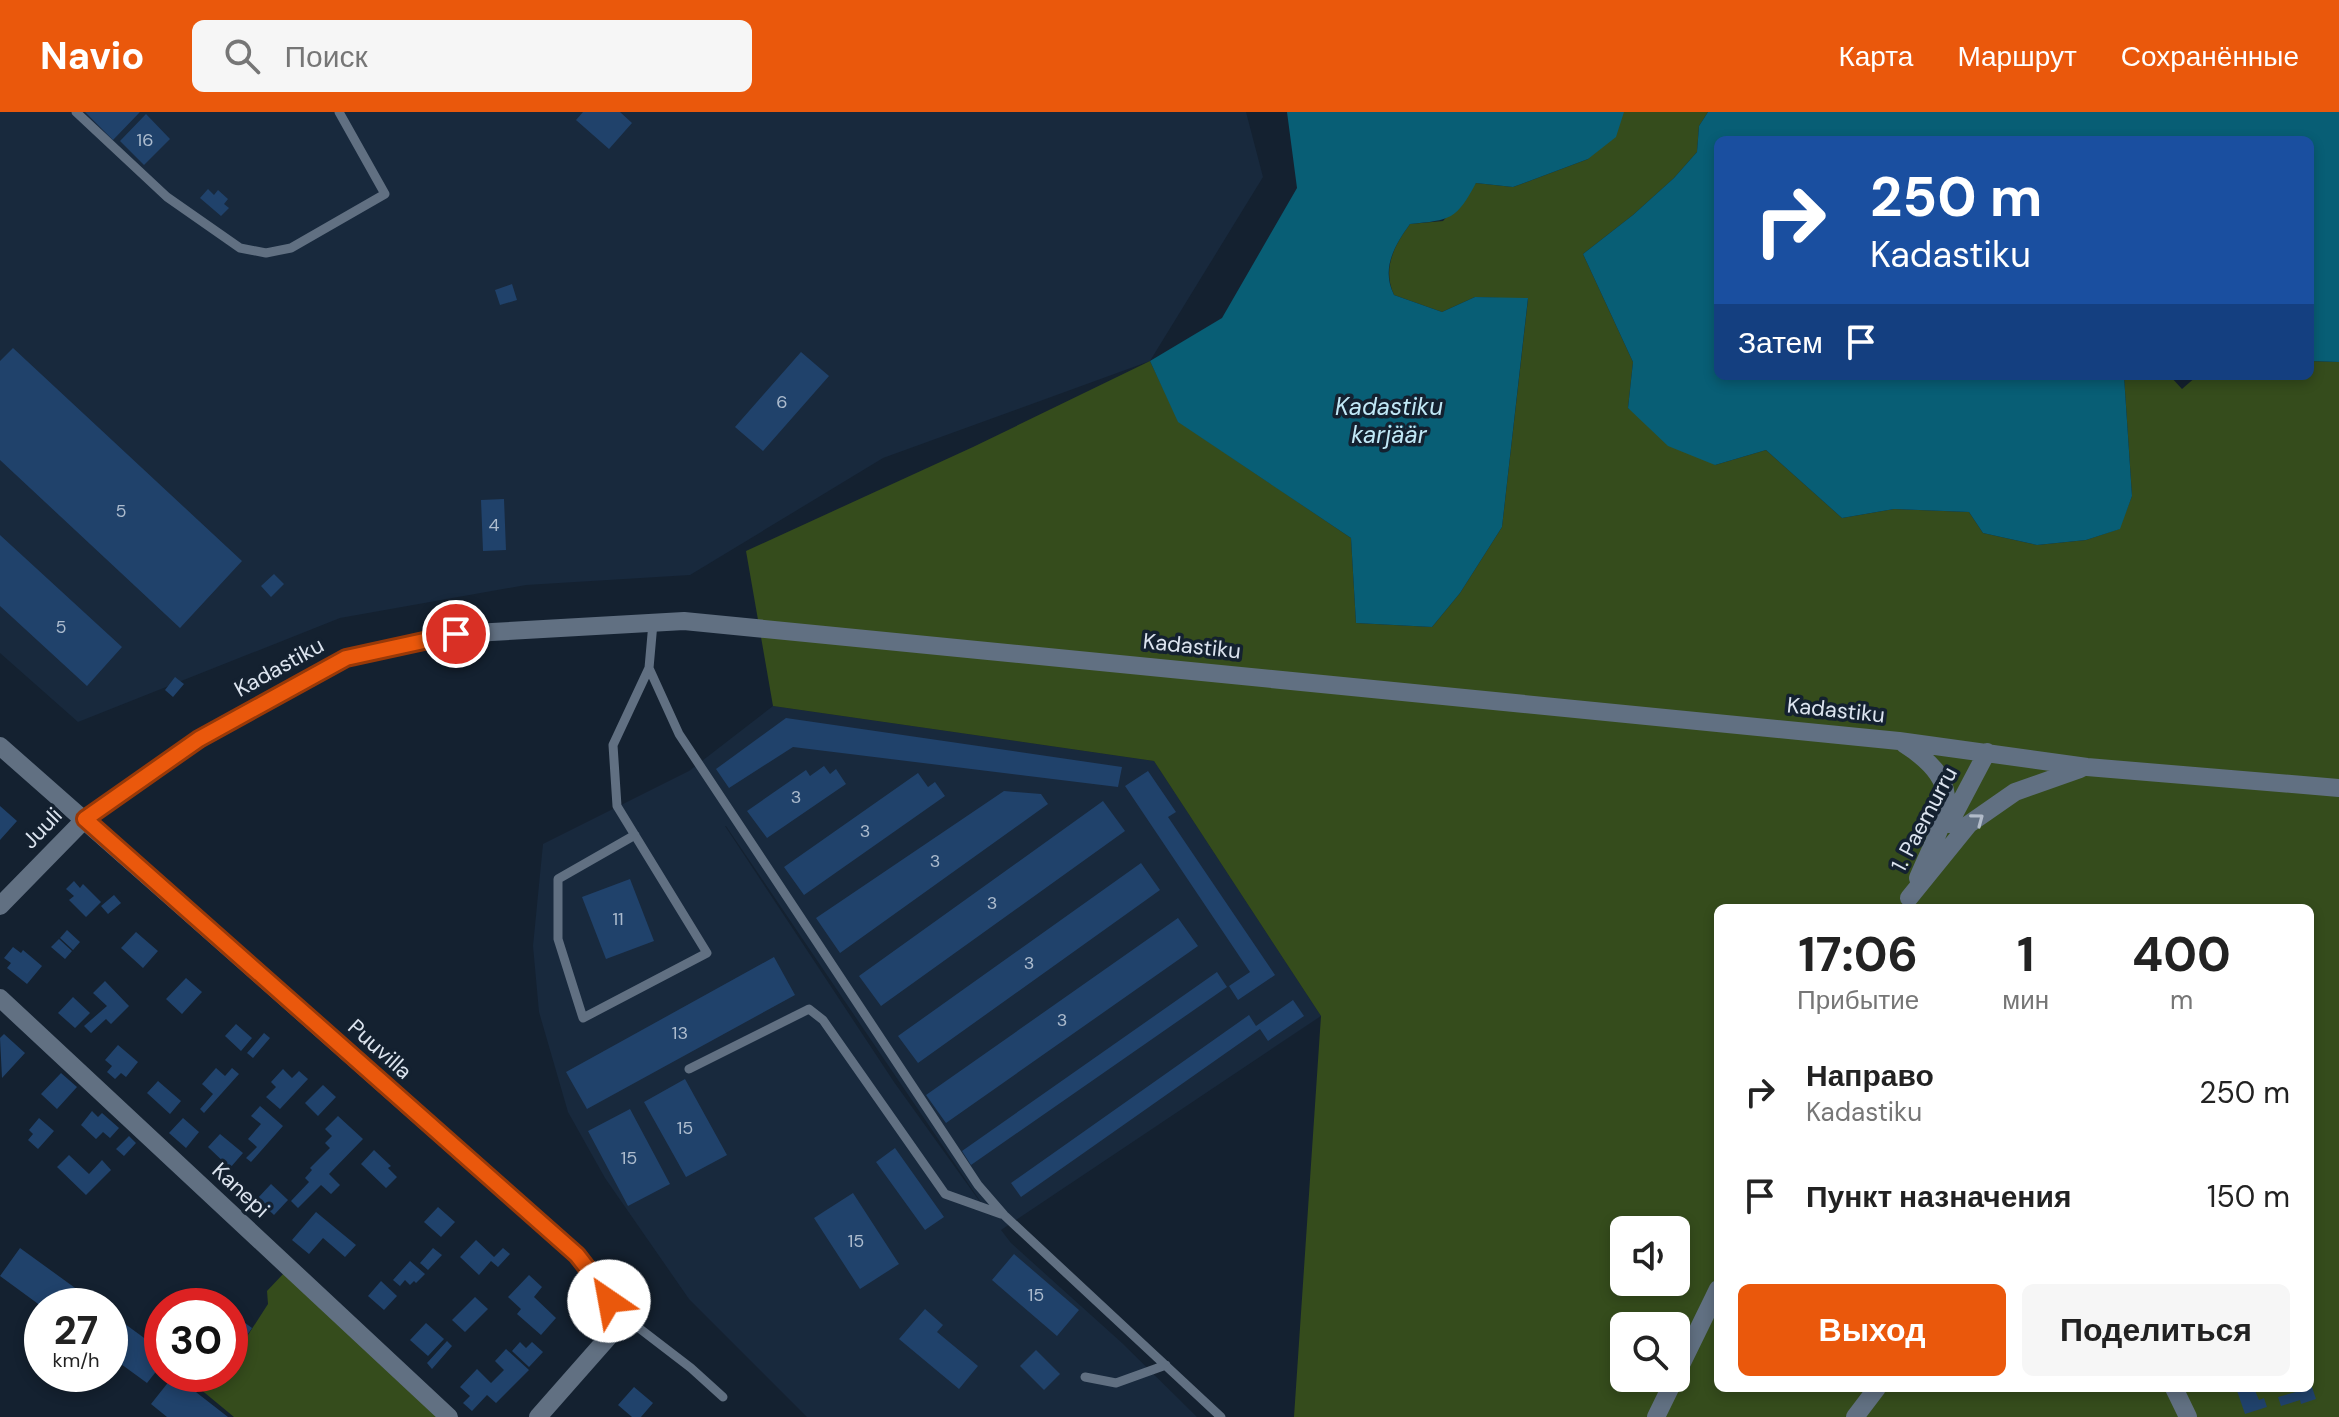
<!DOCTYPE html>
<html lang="ru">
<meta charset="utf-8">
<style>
body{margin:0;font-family:"DM Sans",sans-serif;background:#f6f6f6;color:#222;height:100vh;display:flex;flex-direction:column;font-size:30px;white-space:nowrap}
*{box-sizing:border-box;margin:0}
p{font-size:26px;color:#767676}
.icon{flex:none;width:44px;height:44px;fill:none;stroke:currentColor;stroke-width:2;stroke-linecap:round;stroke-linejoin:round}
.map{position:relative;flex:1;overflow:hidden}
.panel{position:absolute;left:1714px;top:792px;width:600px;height:488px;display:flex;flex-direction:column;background:#fff;border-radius:12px;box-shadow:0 4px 12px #0003}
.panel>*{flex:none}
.guide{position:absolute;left:1714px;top:24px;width:600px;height:244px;border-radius:12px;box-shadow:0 4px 12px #0003;background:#1a4fa0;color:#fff;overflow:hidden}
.controls{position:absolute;left:1610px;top:1104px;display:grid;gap:16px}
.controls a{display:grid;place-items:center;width:80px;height:80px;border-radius:12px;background:#fff;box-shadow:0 4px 12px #0003;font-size:40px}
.speed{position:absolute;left:24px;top:1176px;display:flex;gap:16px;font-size:40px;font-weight:700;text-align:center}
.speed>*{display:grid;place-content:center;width:104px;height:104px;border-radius:50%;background:#fff;box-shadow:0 4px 12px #0003;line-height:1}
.speed small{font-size:20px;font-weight:400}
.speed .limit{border:12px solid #d22;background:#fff;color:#111}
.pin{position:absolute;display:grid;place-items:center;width:68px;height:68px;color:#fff;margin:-34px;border:4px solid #fff;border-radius:50%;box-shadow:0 2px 8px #0007}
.me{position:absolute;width:88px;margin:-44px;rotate:327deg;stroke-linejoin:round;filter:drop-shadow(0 0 6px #0008)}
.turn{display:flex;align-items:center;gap:28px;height:168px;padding:0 24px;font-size:36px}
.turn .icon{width:104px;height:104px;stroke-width:2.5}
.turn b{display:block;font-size:56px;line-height:68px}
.then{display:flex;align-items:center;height:76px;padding:0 24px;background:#0003;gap:16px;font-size:30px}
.eta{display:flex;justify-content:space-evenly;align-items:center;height:136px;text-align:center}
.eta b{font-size:48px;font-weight:700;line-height:56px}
.primary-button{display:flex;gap:16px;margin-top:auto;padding:16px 24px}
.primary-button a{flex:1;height:92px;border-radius:12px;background:#ea580c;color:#fff;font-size:32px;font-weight:700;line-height:92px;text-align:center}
.primary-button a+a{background:#f6f6f6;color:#222}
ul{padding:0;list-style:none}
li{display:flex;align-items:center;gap:24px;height:104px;padding:0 24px}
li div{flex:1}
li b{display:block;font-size:30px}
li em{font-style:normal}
header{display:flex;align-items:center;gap:48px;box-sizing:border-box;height:112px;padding:0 40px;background:#ea580c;color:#fff}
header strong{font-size:38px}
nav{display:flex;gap:44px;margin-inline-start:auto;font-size:28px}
.search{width:560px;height:72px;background:#f6f6f6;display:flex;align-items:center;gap:20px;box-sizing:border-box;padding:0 28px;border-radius:12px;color:#767676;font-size:30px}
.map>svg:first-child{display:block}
.built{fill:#18293d;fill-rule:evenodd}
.green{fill:#354c1c;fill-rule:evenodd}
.water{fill:#085e75}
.building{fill:#20426b}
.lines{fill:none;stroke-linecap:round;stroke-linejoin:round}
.service{stroke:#617082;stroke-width:9}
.minor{stroke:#617082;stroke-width:18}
.oneway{stroke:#b1bbc9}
.route-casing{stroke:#983908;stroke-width:20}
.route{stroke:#ea580c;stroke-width:14}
.labels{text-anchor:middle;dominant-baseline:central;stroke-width:7;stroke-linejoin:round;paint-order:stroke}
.number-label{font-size:18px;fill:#adbcce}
.street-label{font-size:22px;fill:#dce4ef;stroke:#142130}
.water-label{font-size:24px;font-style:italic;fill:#c1e8f6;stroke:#142130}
</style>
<header>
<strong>Navio</strong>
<div class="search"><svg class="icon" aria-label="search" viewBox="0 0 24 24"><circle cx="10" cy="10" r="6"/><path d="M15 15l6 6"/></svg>Поиск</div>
<nav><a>Карта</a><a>Маршрут</a><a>Сохранённые</a></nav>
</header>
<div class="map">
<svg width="2339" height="1305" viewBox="0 0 2339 1305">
<rect width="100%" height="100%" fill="#142130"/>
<path class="built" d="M0 0H1246L1263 65 1150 249 883 346 690 463 526 473 340 506 78 610 0 541Z
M773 594 1154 649 1321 904 1001 1118 1011 1131 1122 1231 1197 1305H807L689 1187 605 1066 568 1000 539 900 533 834 543 732 689 659ZM725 714H726L993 1108 894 970Z"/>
<path class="green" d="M1623 0H1708L1699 14 1697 40 1674 66 1633 103 1583 142 1633 250 1628 296 1715 353 1766 338 1842 406 1894 397 1969 400 1983 421 2037 433 2086 428 2119 417 2132 384 2124 264H2170L2182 277 2197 264H2310V249L2339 250V1305H1294L1321 904 1154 649 773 594 746 439 973 335 1150 249 1179 310 1351 426 1356 511 1432 515 1460 481 1502 415 1528 187 1475 185 1442 200 1394 183C1382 156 1394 134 1410 112L1443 109 1476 71 1513 75 1588 47ZM1718 796H2310V1276H1718ZM1624 1118H1676V1170H1624ZM1624 1214H1676V1266H1624Z
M284 1161 437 1305H234L182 1262H230V1240L235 1243 268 1192 267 1179Z"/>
<path class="water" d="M1287 0H1624L1616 25 1588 47 1513 75 1476 71C1456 108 1451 108 1410 112 1394 134 1381 157 1394 183L1442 200 1475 185 1528 186 1502 415 1460 481 1432 515 1356 511 1351 426 1178 310 1150 249 1222 206 1297 76Z
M1708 0H2339V250L2310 249V28H1718V264H2124L2132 384 2120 417 2086 428 2037 433 1983 421 1969 400 1894 397 1842 406 1766 338 1715 353 1668 334 1628 296 1633 250 1583 142 1633 103 1674 66 1697 40 1699 14Z"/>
<path class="building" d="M85 0H140L113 28Z
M583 0H620L632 11 609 37 576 8Z
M146 2 170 27 144 53 120 29Z
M208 77 214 83 218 78 228 87 224 92 229 96 221 104 200 86Z
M512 172 517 188 500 193 495 178Z
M13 236 242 449 180 516 0 348V249Z
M801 240 829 264 763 339 735 315Z
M504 387 506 438 483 439 481 388Z
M0 423 122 535 87 574 0 494Z
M274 462 284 472 271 485 261 474Z
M175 565 184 572 173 585 165 578Z
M786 606 1122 655 1118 675 793 635 729 676 716 657Z
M824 654 830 662 836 657 846 672 767 726 747 699 806 658 810 664Z
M1148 659 1176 700 1168 705 1275 863 1238 888 1229 874 1250 860 1125 674Z
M918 661 928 675 935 670 945 684 804 783 784 755Z
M1004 679 1041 682 1048 692 840 841 816 806Z
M1103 689 1125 719 881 894 859 864Z
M0 694 17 709 0 728Z
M1141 751 1160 778 918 951 898 924Z
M630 767 654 829 606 847 582 785Z
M74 769 80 776 83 772 101 790 86 805 69 788 74 784 66 777Z
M114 783 121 791 108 802 101 794Z
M1178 806 1198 834 946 1011 926 983Z
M67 818 80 830 73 838 60 826Z
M136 820 158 839 143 856 121 836Z
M59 827 72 839 65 847 51 835Z
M13 835 21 841 23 838 42 854 27 872 7 856 11 851 4 846Z
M774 845 795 883 587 997 566 960Z
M1217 860 1227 875 971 1053 962 1039Z
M186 866 202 880 182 902 166 887Z
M105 869 129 894 111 912 106 907 91 921 84 914 107 894 93 881Z
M73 885 90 901 75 916 58 901Z
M1293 888 1304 904 1268 929 1260 917 1021 1085 1011 1071 1249 903 1256 914Z
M236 912 252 926 241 939 225 924Z
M264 921 270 926 253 946 247 941Z
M4 922 25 941 2 966 0 926Z
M118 933 138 950 126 965 121 961 115 967 107 960 112 954 105 948Z
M216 956 225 964 232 956 239 962 204 1001 200 997 213 982 202 972Z
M283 957 292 966 299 959 308 967 280 997 266 985 276 975 271 970Z
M61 961 77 975 57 997 41 982Z
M685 967 727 1043 686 1065 644 990Z
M158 969 181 989 170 1002 147 981Z
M323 973 336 985 318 1004 305 991Z
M260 994 283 1014 251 1050 246 1046 257 1035 248 1027 261 1012 251 1004Z
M630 997 670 1072 628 1094 588 1019Z
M92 999 98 1005 102 1001 119 1016 110 1026 103 1020 96 1027 81 1013Z
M338 1004 363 1027 329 1062 340 1073 331 1082 321 1073 298 1096 291 1089 309 1070 305 1066 312 1058 310 1056 330 1036 325 1031 332 1024 325 1017Z
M39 1006 54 1019 38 1037 28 1028 33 1022 29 1018Z
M183 1006 199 1020 186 1036 169 1021Z
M220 1022 243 1041 230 1056 208 1035Z
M129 1024 136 1031 124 1044 116 1037Z
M895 1036 944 1105 925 1118 876 1050Z
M374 1038 391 1054 388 1056 397 1065 386 1076 361 1052Z
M69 1043 89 1062 102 1048 111 1058 86 1083 57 1055Z
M271 1072 288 1088 274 1103 257 1087Z
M853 1081 899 1152 860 1177 814 1106Z
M438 1095 455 1110 441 1125 424 1110Z
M316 1100 356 1133 345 1145 323 1126 309 1142 292 1128Z
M476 1128 494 1145 503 1136 510 1142 498 1155 491 1149 479 1163 460 1145Z
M20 1136 100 1194H41L0 1164Z
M433 1136 442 1143 428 1158 420 1151Z
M1014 1142 1079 1198 1057 1224 992 1168Z
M410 1149 425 1162 416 1171 414 1169 410 1173 405 1168 400 1174 393 1168Z
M529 1163 542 1175 534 1185 556 1206 541 1223 517 1202 521 1197 508 1185Z
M381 1169 397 1184 384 1198 368 1184Z
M475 1185 488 1197 465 1220 452 1208Z
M925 1197 943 1213 937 1220 978 1254 959 1277 899 1227Z
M230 1200 252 1216 237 1238 230 1233Z
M110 1201 162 1239V1252L147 1271 110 1244Z
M426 1211 444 1227 428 1244 410 1228Z
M447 1229 452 1234 432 1257 427 1251Z
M520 1230 526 1236 532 1230 543 1240 529 1255 512 1239Z
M506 1237 529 1258 496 1291 487 1283 472 1299 463 1291 470 1284 460 1275 477 1257 491 1271 504 1258 495 1249Z
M1036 1238 1060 1262 1044 1278 1020 1254Z
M174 1263 228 1305H167L151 1292Z
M2310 1269 2316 1287 2301 1292 2300 1288 2281 1294 2278 1285 2310 1276Z
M634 1275 653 1291 641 1305H632L618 1293Z
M2236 1276H2254L2259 1288 2264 1286 2267 1295 2245 1302Z"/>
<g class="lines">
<path class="service" d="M76 0 167 85 240 136 266 141 291 136 385 82 339 0
M653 511 649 556 679 622 978 1073 1004 1103 1221 1305
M635 723 558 767V827L583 906 707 841 617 694 613 633 649 556
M689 957 809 897 823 908 945 1082 1001 1102
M613 1196 625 1210 635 1213 691 1256 723 1285
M1085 1265 1116 1271 1166 1253"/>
<path class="minor" d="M1904 632C1972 675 1943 706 1918 766
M0 634 577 1143 608 1183 612 1221 538 1305
M1949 712 1987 640
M1909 786 1969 712 2015 680 2080 657
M0 794 85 707 199 627 346 546 456 522 684 509 1899 629 2087 655 2339 676
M0 886 449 1305
M1676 1263 1718 1177
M2174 1276 2188 1305
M1656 1305 1675 1266
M1855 1305 1877 1276"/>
</g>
<defs><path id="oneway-chevron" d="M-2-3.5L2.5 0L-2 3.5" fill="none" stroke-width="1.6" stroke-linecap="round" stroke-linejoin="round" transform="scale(2)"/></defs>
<use class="oneway" href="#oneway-chevron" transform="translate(1978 707) rotate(-37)"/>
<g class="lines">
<defs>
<path id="route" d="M456 522 346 546 199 627 85 707 577 1143 608 1183 609 1189"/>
</defs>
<use href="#route" class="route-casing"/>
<use href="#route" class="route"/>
</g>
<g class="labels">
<g class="number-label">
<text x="145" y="28">16</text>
<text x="782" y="290">6</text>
<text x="121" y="399">5</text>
<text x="494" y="413">4</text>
<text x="61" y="515">5</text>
<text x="796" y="685">3</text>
<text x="865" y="719">3</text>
<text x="935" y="749">3</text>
<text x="992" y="791">3</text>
<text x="618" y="807">11</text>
<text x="1029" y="851">3</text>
<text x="1062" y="908">3</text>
<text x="680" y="921">13</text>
<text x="685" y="1016">15</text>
<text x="629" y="1046">15</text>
<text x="856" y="1129">15</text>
<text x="1036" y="1183">15</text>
</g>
<g class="street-label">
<text transform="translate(1192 534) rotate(6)">Kadastiku</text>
<text transform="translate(279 555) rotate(-29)">Kadastiku</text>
<text transform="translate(1836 598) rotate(6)">Kadastiku</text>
<text transform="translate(1924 707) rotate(-62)">1. Paemurru</text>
<text transform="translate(42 716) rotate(-46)">Juuli</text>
<text transform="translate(380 937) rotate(42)">Puuvilla</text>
<text transform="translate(241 1078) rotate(43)">Kanepi</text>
</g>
<g class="water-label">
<text x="1389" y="294">Kadastiku<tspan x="1389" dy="28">karjäär</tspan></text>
</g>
</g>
</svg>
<div class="controls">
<a><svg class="icon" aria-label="sound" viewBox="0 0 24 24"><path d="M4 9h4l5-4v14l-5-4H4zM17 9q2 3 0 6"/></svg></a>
<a><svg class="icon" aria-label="search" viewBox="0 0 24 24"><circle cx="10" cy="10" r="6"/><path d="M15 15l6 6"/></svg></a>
</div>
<div class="speed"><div>27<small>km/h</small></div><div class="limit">30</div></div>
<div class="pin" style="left:456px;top:522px;background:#d93025"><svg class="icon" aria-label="arrive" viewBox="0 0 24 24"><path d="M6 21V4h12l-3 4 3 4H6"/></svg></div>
<svg class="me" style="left:609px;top:1189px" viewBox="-20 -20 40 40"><circle r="19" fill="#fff"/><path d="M0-13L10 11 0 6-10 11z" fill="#ea580c"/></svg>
<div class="guide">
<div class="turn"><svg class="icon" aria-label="right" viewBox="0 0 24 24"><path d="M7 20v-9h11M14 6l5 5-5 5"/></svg><div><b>250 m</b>Kadastiku</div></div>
<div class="then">Затем<svg class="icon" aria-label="arrive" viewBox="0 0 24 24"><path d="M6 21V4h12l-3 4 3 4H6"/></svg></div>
</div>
<section class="panel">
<div class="eta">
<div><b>17:06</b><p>Прибытие</p></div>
<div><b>1</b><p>мин</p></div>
<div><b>400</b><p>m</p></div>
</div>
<ul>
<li><svg class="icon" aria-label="right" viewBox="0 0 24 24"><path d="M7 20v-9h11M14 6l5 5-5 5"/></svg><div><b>Направо</b><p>Kadastiku</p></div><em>250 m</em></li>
<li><svg class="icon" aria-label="arrive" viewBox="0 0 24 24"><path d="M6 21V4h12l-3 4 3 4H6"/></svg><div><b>Пункт назначения</b></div><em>150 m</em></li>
</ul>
<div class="primary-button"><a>Выход</a><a>Поделиться</a></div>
</section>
</div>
